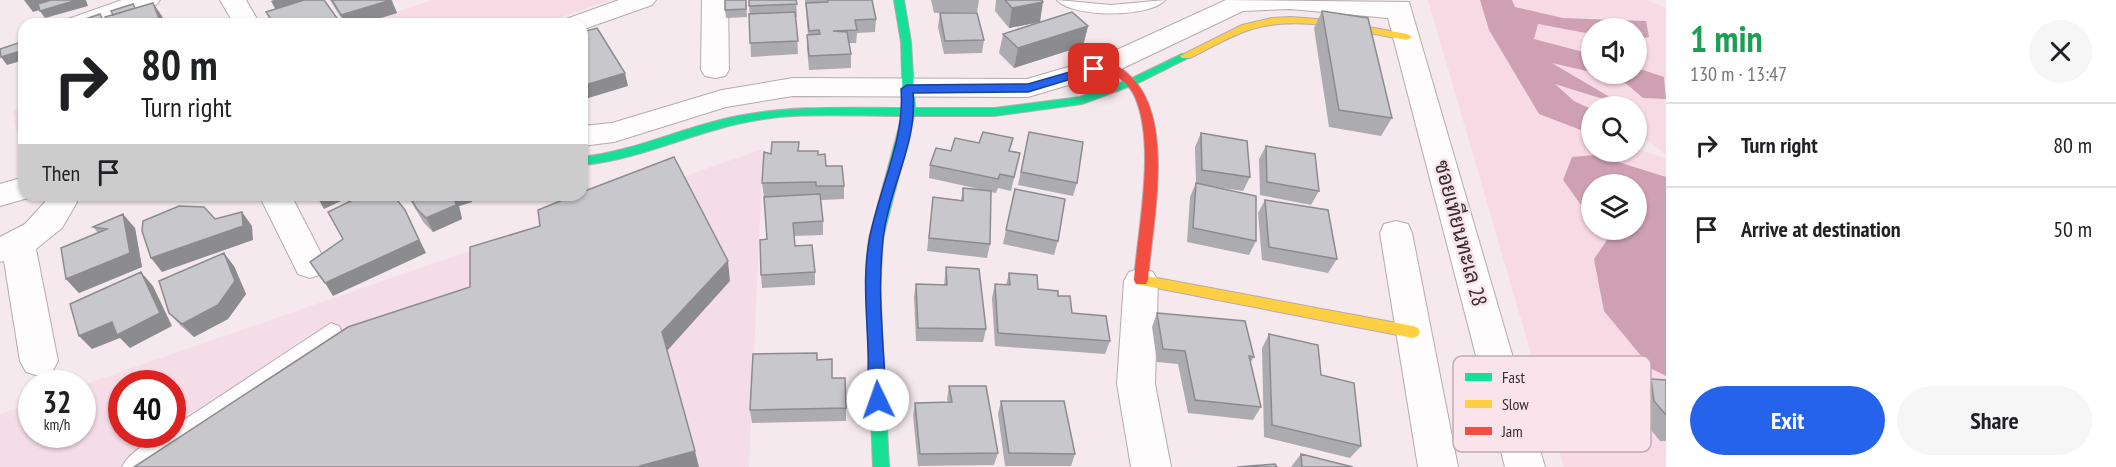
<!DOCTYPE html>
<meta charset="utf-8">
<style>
body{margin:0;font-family:"PT Sans Narrow",Sarabun,sans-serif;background:#f6f6f6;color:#202124;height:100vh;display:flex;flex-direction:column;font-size:22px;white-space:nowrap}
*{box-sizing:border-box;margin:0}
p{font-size:20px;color:#757577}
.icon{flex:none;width:33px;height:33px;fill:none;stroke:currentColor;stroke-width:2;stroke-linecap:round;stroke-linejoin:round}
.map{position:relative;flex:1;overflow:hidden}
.drawer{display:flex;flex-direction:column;background:#fff;width:450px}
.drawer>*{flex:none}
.hud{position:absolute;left:18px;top:18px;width:570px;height:183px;border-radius:18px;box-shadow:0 2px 4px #0004;background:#fff;color:#202124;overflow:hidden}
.buttons{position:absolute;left:1581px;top:18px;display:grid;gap:12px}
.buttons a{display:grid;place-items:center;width:66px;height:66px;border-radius:50%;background:#fff;box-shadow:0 2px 4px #0004;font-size:30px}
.speed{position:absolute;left:18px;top:370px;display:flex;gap:12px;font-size:30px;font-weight:700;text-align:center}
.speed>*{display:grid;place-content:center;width:78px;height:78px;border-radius:50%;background:#fff;box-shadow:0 2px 4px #0004;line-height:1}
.speed small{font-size:15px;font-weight:400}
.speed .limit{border:9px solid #d22;background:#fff;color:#111}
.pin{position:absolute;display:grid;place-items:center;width:51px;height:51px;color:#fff;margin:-26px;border-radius:12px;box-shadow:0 3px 9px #0006}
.me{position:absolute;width:66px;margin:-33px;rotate:357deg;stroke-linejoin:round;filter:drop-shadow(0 0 4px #0008)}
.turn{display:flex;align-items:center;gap:21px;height:126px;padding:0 24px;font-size:27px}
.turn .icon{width:78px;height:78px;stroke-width:2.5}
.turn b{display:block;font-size:42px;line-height:51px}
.then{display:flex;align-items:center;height:57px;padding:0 24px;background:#0003;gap:12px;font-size:22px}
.round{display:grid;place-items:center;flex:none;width:63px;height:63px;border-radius:32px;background:#f6f6f6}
.headline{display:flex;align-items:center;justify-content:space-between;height:102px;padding:0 24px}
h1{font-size:36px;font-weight:700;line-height:45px;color:#1e9e55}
.button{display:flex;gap:12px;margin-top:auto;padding:12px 24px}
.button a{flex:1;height:69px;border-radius:36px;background:#2563eb;color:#fff;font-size:24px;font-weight:700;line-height:69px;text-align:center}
.button a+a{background:#f6f6f6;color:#202124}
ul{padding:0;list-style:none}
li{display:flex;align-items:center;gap:18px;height:84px;padding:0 24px;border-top:2px solid #e0e0e0}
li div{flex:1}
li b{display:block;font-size:22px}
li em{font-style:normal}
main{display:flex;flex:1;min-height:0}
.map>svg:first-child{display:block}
.built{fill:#f4dde6;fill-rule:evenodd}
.green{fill:#f8dae5}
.water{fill:#cea0b2}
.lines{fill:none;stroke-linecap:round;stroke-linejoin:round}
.lane-casing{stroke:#b5abae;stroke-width:2}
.street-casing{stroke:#b5abae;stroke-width:2}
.fast-casing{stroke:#b5abae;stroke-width:2}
.slow-casing{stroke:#b5abae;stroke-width:2}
.jam-casing{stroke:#b5abae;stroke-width:2}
.lane{fill:#fefcfc;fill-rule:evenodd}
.street{fill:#fefcfc;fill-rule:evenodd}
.fast{fill:#16e098;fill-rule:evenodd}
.slow{fill:#ffcf43;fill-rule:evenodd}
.jam{fill:#f24e42;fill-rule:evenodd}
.wall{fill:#acabaf}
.shaded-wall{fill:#8c8b8e}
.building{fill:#c8c7cb;stroke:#8c8b8e;stroke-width:1.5}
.route{fill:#2563eb;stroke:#184099;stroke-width:1.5}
.labels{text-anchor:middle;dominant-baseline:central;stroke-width:5;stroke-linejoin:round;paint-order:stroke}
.street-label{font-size:21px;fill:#362d31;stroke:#fbe3eb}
.key{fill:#fbe3eb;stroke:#c0acb3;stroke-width:1.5}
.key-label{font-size:16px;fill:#362d31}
</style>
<main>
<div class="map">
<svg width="1666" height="467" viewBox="0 0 1666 467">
<rect width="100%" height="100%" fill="#f5e9ed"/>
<path class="built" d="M763 149 749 467H0V414L31 403 32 435H82L83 385ZM122 384H172V435H122Z"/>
<path class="green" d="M432 0H611L541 24H361Z
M1428 0H1480L1489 30 1539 114 1591 134 1592 152H1636L1637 149 1666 158V177L1596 155 1563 180 1591 219 1592 230H1599L1607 240 1652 369 1666 376V467H1564Z
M1512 0H1647L1666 8V80L1637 68V39L1649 36 1628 19 1563 18 1515 7Z
M1538 24 1591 34V54L1534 39Z
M1549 61 1623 81 1643 98 1666 99V155L1637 133 1636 106H1625Z
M1553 83 1621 106H1592L1591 109 1574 101Z
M24 107V176L13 111Z"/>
<path class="water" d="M1480 0H1512L1515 7 1563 18 1646 21 1649 37 1637 39 1636 28H1592L1591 34 1538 24 1534 39 1591 54V72L1552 63 1625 106 1555 84 1574 101 1591 109V134L1539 114 1489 30Z
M1637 68 1664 77 1666 99 1643 98 1623 81 1595 74H1636Z
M1596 155 1666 177V376L1652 369 1604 311 1594 259 1607 240 1599 230H1636V184H1592L1591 219 1563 180 1572 157Z"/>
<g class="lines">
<defs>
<path id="lane" d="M1057 0 1111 5 1165 0C1150 18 1072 18 1057 0Z
M331 323 339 326 342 332 339 338 154 467H122C129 452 156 435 172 435V428Z"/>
<path id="street" d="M122 0H160L156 5 102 24H64L68 19Z
M220 0H246L260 24H234Z
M619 0H656L652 5 584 29 582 30V24H562L566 19Z
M702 0H728L729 70 725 76 715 78 705 76 701 70Z
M1226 0 1409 2 1545 467H1505L1388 18 1290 9 1243 11 1119 70 1028 97 793 96 726 107 614 142 582 146V126L612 123 722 90 793 78 1027 79 1099 58Z
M24 177V195L35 196 0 206V184Z
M41 195H73L77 202 62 228 36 249 58 361 52 372 39 376 26 372 20 361 4 261 0 262V237L25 224 45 202Z
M259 195H291L327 265 322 274 310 278 298 274Z
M1396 221 1408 224 1412 233 1458 467H1418L1380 233 1384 224Z
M1141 268 1153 272 1158 281 1155 384 1171 467H1131L1117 384 1124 281 1129 272Z"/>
<path id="fast" d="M894 0H904L911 42 915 108H994L1080 97 1128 80 1182 54H1190L1192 56 1136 84 1082 104 994 116H914L883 238 880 288 889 467H873L866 288 869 238 902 116C848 116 791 111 737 124 685 136 636 160 582 165V157C636 151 685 126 738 116 792 105 848 108 903 108L901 42Z"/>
<path id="slow" d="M1291 17 1330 20 1407 34 1412 37 1407 40C1358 32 1302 14 1252 29 1230 36 1210 48 1190 58H1182L1180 56 1242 25 1272 18Z
M1141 275 1413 326 1418 328 1420 332 1418 336 1413 338 1141 285 1136 284 1134 280 1136 276Z"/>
<path id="jam" d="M1109 61C1116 63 1122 69 1128 74 1177 116 1152 222 1148 280L1146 284H1136L1134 280C1138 228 1156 145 1135 97 1129 82 1113 75 1103 64Z"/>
</defs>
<use href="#lane" class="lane-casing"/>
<use href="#street" class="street-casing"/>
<use href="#fast" class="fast-casing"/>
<use href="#slow" class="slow-casing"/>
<use href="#jam" class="jam-casing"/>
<use href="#lane" class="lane"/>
<use href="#street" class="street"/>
<use href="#fast" class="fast"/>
<use href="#slow" class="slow"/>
<use href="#jam" class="jam"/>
</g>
<path class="wall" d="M330 0H392L397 13 361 24H345Z
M746 0 747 17 726 18 725 10Z
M749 0H796L797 17H796L798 54 751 57Z
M805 0H872L876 19 875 32 857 33 856 43H849L851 54V68L809 70 807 48V35H808Z
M931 0H979L977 12 934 13Z
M996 0H1042L1040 22 1009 28 995 11Z
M1322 11 1392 118 1381 136 1329 127 1314 28Z
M940 13 984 40 982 53 944 54 938 27Z
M1088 26 1083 46 1014 68 999 53 1003 34Z
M1029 132 1077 183 1073 196 1018 185Z
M1201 133 1250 177 1243 191 1196 184 1195 147Z
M799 142V151L818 155 826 166 844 186V199L821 200 823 221V235L794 236 795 246 815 272V285L762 288 761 275 767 239 770 197H764L762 183 771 154Z
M1266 146 1319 191 1311 205 1260 195 1259 159Z
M951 151H1010L1020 153 1011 191 998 188 996 193 991 192 990 244 987 258 927 251 933 197 961 200 963 188 988 191 929 178 930 165Z
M1196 183 1256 241 1249 255 1187 242 1190 197Z
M1015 189 1058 241 1054 255 1003 244Z
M407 195H469L472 202 459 206 462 219 433 232 424 223Z
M1265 200 1337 259 1328 273 1262 260 1258 213Z
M93 227 135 228 142 267 79 293 66 279 98 233Z
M234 266 246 294 228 319 194 337 181 326 169 313Z
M946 267 986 329 983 342 916 341 914 297 916 284 944 285Z
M1009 273 1038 289 1058 296 1072 313 1110 341 1105 354 995 346 992 298 995 284 1006 285Z
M1157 313 1254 357 1250 363 1261 407 1253 420 1188 413 1178 364 1157 362 1152 327Z
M1269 334 1321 375 1361 446 1350 458 1264 437 1262 348Z
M817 360 832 378 846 408V421L752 423 750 410Z
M1651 379 1666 380V441H1660L1638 414 1636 392Z
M949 386 998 453 994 465 918 466 913 416 915 403 948 402 947 399Z
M1001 401 1075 454 1071 466H1005L998 414Z
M1301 454 1353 467H1291Z"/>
<path class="shaded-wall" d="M24 0H75L33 12Z
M77 0H86L88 6 45 18 40 11Z
M274 0H311L278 14 271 1Z
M391 0 397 13 361 24H346L341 15Z
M1043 2 1040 22 1009 28 1012 8Z
M153 3 162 16 165 24H161Z
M337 18 340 24H318Z
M1088 26 1083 46 1014 68 1018 48Z
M24 50V60L7 65 1 57Z
M625 73 628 86 582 100V86Z
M316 195H354L324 209Z
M454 195H469L472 202 459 206 462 219 433 232 426 218Z
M405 210 426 253 333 296 325 283Z
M242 212 252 226 253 240 162 272 151 258Z
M123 214 135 228 142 267 79 293 66 279Z
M224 253 234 266 246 294 228 319 194 337 182 324Z
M728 261 730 281 666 352 662 332Z
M141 272 153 286 172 326 130 348 120 338 92 349 79 336Z
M695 451 699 467H640V466Z"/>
<path class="building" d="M51 0H77L40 11 38 4Z
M304 0H324L337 18 318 24H274L266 12Z
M332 0H391L341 15Z
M725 0H746V9L725 10Z
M749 0H796L797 4 749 6Z
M828 0H872L876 19 855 20 857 30 833 31 847 32 851 54 809 56 807 35 820 34 819 30 809 31 806 3 828 2Z
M1005 0H1042L1043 2 1012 8Z
M153 3 161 24H107L105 17Z
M133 4 135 8 113 15 111 11Z
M1322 11 1368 18 1392 118 1339 110Z
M795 12 798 41 750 43 749 14Z
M1072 12 1088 26 1018 48 1003 34Z
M940 13H977L984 40 945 41Z
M100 14 104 22 103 21 92 24H71Z
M103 21V24H92Z
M597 28 625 73 582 86V32Z
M24 41V50L1 57 0 49Z
M983 132 1013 138 1009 151 1020 153 1014 177 1000 174 998 179 930 165 936 148 951 151 955 138 979 143Z
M1029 132 1083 142 1077 183 1021 172Z
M1201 133 1247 141 1250 177 1202 170Z
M772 142H799L798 151H818V155L825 154 826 166H842L844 186H816V182L762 183 764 152 771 154Z
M1266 146 1315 154 1319 191 1267 182Z
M674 157 728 261 662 332 695 451 640 466 641 467H134L348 327 470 287V247L540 226 538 210 575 195H582V192Z
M1196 183 1256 196V241L1193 228Z
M963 188 991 191 990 244 929 238 933 197 963 201Z
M1015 189 1065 199 1058 241 1006 230Z
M820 194 823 221 793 223 795 246 812 245 815 272 761 275 760 240 767 239 764 197Z
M363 195H393L405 210 419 240 325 283 310 262 343 239 328 212Z
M409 195H454L456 205 426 218 417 209Z
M1265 200 1328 210 1337 259 1269 247Z
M179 206 204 207 215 219 242 212 243 226 151 258 142 231 143 221Z
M123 214 130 253 66 279 61 248 107 229 93 227Z
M224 253 235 281 218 305 182 324 169 313 159 281Z
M946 267 979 269 986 329 918 328 916 284 947 285Z
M141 272 160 313 117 335 112 322 79 336 70 304Z
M1009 273 1037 275 1038 289 1058 291V296H1070L1072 313 1106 316 1110 341 998 333 995 284 1010 285Z
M1157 313 1245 321 1254 357 1249 356 1261 407 1195 400 1185 351 1163 349Z
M1269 334 1318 345 1321 375 1354 383 1361 446 1272 425Z
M817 353V360L832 359V378H845L846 408 750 410 753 354Z
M1651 379 1666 380V415L1654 401Z
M949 386H986L998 453 920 454 915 403 952 402Z
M1001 401H1064L1075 454 1009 453Z
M1301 454 1353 467H1302Z
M1275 464 1277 467H1237Z"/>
<path class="route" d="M1094 65 1098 66V71L1028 92 913 93C918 144 888 189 883 240 877 292 884 347 886 400L884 405H873C866 390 869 366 868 350 867 313 862 272 870 236 880 186 905 140 901 89L907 85 1028 84Z"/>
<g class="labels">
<g class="street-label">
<text transform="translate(1461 233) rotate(75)">ซอยเทียนทะเล 28</text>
</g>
</g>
<rect x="1453" y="356" width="198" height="96" rx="9" class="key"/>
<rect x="1465" y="373" width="27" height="8" fill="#16e098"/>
<rect x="1465" y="400" width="27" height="8" fill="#ffcf43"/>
<rect x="1465" y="427" width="27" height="8" fill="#f24e42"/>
<g class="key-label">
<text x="1502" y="383">Fast</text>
<text x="1502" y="410">Slow</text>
<text x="1502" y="437">Jam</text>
</g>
</svg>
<div class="buttons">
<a><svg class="icon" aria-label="sound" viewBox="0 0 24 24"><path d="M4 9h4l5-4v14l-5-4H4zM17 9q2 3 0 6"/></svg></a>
<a><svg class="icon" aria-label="search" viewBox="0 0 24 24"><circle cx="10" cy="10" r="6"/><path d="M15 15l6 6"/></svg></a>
<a><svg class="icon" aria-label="layers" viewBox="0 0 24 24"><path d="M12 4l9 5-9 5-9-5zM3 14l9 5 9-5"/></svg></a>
</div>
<div class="speed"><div>32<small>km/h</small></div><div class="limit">40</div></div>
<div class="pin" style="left:1094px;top:69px;background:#d93025"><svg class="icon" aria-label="arrive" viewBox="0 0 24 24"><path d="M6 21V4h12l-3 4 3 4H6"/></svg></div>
<svg class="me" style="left:878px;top:400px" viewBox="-20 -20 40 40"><circle r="19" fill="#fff"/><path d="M0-13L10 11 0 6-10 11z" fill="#2563eb"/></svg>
<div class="hud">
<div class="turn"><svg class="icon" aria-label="right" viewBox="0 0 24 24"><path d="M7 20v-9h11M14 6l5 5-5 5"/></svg><div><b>80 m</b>Turn right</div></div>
<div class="then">Then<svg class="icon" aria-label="arrive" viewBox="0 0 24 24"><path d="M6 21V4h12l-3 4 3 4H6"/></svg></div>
</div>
</div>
<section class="drawer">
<div class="headline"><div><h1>1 min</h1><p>130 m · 13:47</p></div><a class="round"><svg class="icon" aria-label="close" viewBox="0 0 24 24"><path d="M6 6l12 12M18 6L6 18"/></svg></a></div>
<ul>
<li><svg class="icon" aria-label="right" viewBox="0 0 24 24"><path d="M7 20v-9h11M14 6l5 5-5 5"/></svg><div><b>Turn right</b></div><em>80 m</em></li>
<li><svg class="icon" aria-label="arrive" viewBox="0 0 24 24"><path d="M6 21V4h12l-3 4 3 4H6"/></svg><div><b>Arrive at destination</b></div><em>50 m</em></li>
</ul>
<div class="button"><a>Exit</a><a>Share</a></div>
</section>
</main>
